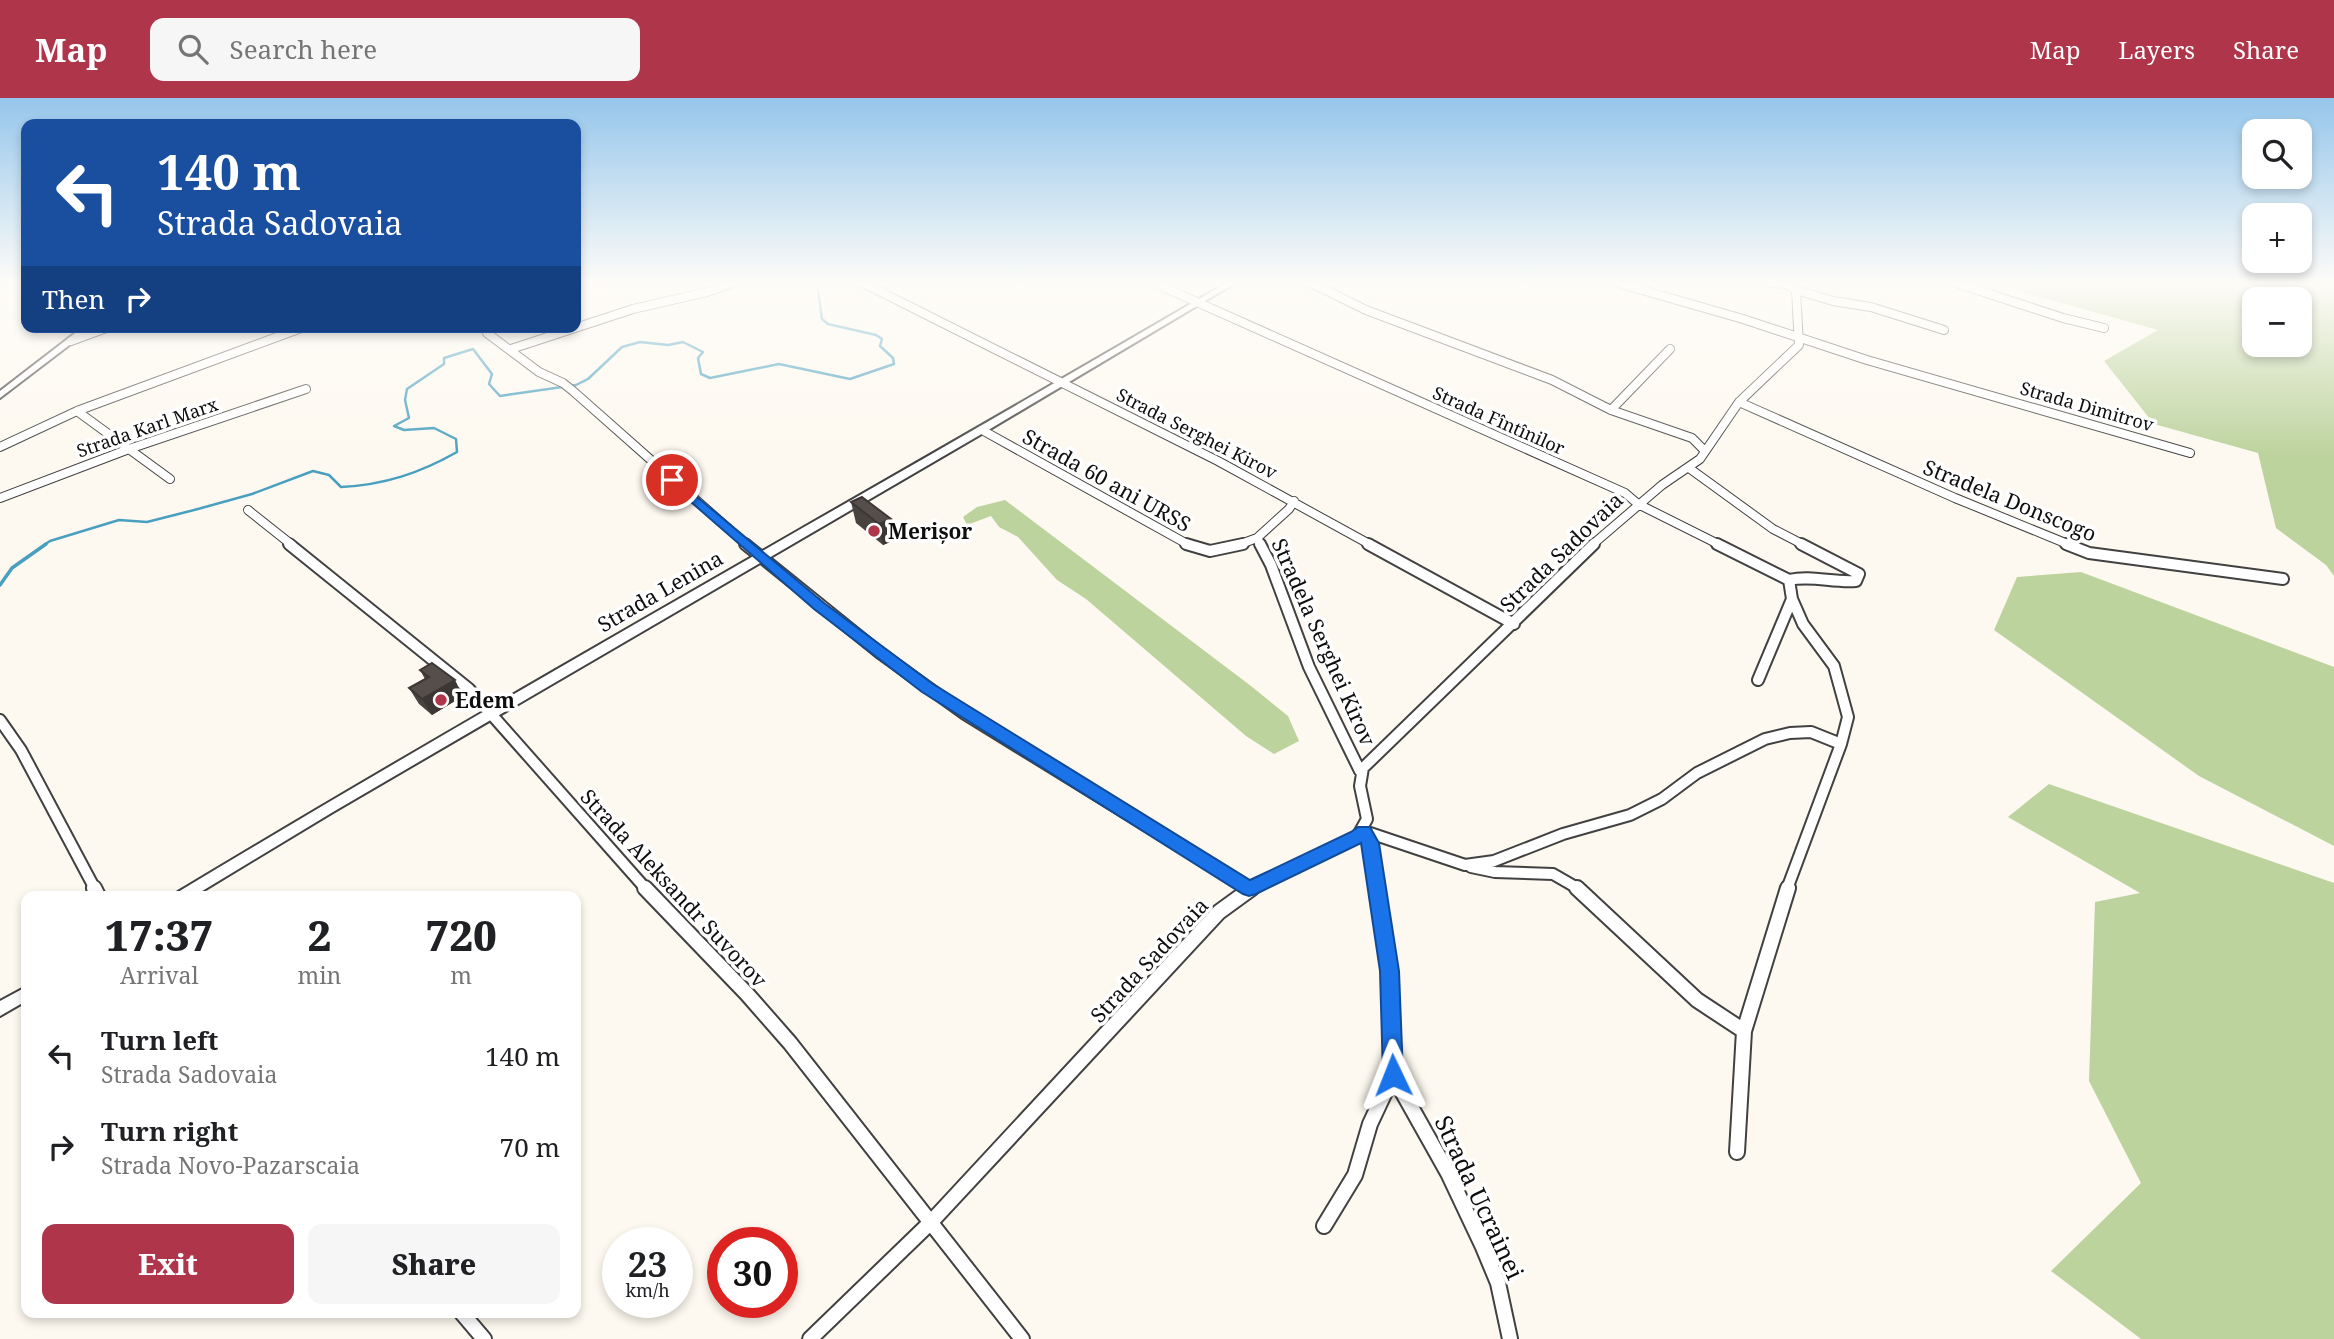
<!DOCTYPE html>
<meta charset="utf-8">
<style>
body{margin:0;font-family:"Noto Serif",serif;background:#f6f6f6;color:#202124;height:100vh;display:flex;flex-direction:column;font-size:26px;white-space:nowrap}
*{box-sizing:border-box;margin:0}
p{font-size:23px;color:#757577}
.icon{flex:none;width:38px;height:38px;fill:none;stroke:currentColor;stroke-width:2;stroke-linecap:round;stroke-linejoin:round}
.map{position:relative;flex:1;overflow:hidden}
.panel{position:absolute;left:21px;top:793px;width:560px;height:427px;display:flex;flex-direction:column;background:#fff;border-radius:14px;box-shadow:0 4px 10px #0003}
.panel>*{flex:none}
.guide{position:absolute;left:21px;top:21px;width:560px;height:214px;border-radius:14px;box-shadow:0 4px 10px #0003;background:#1a4fa0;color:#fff;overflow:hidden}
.buttons{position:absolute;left:2242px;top:21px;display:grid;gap:14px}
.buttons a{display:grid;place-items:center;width:70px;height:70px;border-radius:14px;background:#fff;box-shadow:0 4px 10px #0003;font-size:35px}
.speed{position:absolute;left:602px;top:1129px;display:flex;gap:14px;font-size:35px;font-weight:700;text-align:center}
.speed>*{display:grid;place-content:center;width:91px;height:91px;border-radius:50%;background:#fff;box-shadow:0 4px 10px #0003;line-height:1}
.speed small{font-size:18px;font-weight:400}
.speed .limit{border:10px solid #d22;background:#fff;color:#111}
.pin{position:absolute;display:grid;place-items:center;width:60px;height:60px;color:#fff;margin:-30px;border:4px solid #fff;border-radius:50%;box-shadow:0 2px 7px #0007}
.me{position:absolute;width:77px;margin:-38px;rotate:358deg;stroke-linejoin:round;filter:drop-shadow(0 0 5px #0008)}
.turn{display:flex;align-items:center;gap:24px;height:147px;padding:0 21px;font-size:32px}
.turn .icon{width:91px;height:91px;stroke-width:2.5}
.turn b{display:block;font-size:49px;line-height:60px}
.then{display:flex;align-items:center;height:66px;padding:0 21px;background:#0003;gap:14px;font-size:26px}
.eta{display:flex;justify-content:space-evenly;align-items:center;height:119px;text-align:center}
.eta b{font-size:42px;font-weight:800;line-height:49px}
.action{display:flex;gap:14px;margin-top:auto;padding:14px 21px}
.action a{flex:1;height:80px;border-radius:14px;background:#af354b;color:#fff;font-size:28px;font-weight:800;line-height:80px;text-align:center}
.action a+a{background:#f6f6f6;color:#202124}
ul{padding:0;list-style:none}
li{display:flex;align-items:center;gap:21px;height:91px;padding:0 21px}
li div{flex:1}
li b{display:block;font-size:26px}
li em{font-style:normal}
header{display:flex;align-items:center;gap:42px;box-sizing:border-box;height:98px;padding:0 35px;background:#af354b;color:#fff}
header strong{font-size:33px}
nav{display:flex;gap:38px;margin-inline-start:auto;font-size:24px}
.search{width:490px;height:63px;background:#f6f6f6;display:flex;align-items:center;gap:18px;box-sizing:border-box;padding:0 24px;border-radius:14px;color:#757577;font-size:26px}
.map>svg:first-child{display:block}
.forest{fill:#bdd39e;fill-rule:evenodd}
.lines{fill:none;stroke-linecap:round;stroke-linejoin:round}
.stream-far1{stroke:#499fbf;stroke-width:2.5}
.stream{stroke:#499fbf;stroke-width:3.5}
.minor-far2-casing{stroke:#414141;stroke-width:10}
.minor-far1-casing{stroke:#414141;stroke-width:14}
.minor-casing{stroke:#414141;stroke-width:18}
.tertiary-casing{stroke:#414141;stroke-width:4}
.minor-far2{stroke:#fff;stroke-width:8}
.minor-far1{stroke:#fff;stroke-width:10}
.minor{stroke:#fff;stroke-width:14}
.tertiary{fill:#fff;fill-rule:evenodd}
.wall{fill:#494340}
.shaded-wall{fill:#3c3734}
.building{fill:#554e4b;stroke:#3c3734;stroke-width:2}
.route{fill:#1a73e8;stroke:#114b97;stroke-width:2}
.poi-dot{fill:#af354b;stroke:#fff;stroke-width:2.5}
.labels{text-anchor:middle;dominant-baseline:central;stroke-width:7;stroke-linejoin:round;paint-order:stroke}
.far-street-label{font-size:18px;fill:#0e0e0e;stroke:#fff}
.street-label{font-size:21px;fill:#0e0e0e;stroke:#fff}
.poi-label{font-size:21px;font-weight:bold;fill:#0e0e0e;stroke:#fff;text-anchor:start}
.near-street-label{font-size:24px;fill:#0e0e0e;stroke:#fff}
</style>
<header>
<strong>Map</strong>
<div class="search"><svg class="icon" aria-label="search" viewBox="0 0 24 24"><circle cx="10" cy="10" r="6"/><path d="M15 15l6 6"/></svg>Search here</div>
<nav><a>Map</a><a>Layers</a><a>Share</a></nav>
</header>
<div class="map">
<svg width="2334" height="1241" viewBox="0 0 2334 1241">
<rect width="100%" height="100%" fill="#fdf9f0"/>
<path class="forest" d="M1986 184H2334V478L2326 467 2276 430 2258 355 2154 326 2104 263 2158 232ZM2254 201H2300V247H2254Z
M1005 402 1251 588 1288 618 1299 643 1274 656 1246 638 1086 501 1057 482 1018 439 999 429 991 418 967 427 963 419 977 409Z
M2081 474 2334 569V748L2199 678 1994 532 2017 479Z
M2049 686 2334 785V1241H2141L2051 1173 2141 1085 2089 983 2095 804 2140 795 2008 719Z"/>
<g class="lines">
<path class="stream-far1" d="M44 447 50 443 119 422 147 424 198 411 252 396 313 373 329 377 341 389C384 387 420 375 457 354L456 341 434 330 404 332 394 328 409 320 405 302 407 291 444 266V260L473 251 492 276 489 286 500 298 576 287 588 281 622 249 640 244 668 247 683 244 703 254 698 260 701 276 710 280 779 266 850 281 894 266 893 260 880 248 882 241 876 237 828 226 822 221 817 184"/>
<path class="stream" d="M0 487 12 470 46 446"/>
<defs>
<path id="minor-far2" d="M861 184 1218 363 1371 447
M1152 184 1625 395 1638 406 1720 447
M1309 184 1366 212 1552 282 1611 312 1692 340 1705 353
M1614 184 1743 221 1867 262 2190 355
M1766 184 1785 186
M1953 184 2063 220 2104 230
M1796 192 1833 203 1871 209 1944 232
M484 229 487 235 539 274 563 285 573 293 747 447
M71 243 109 229
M511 251 633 211 707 194 737 184
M1739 304 1955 400 2070 447
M1611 312 1670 251
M77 313 170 381
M982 332 1189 447
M0 349 77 313 304 229
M1689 370 1773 431 1804 447
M0 400 129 351 306 291
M248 412 292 447
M1238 447 1257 440
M1261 447 1257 440 1289 411 1294 403
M1592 447 1662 387 1700 361 1739 304 1799 247 1796 192 1783 184"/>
<path id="minor-far1" d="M289 446 469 591 646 791
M745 446 880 555 965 616 1249 791
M1186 446 1210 453 1243 446
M1260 446 1271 467 1309 569 1360 673
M1368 446 1514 526
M1717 446 1789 482
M2066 446 2089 455 2283 481
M1789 482C1812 477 1833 485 1856 483L1859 476 1801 446
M1758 582 1792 501
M0 622 21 652 95 791
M1364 733 1370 745 1377 791
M1364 733 1465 767 1494 763 1563 736 1630 717 1662 701 1697 675 1765 641 1790 635 1811 634 1841 646
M1471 769 1495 774 1553 776 1579 791
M1248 791 1357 739 1367 721 1360 688 1363 670 1594 446
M1787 791 1841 646 1848 619 1834 568 1803 526 1792 501 1789 482"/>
<path id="minor" d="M94 790 98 798
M645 790 747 896 790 945 1022 1241
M1377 790 1390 873 1393 977 1448 1075 1483 1149 1498 1185 1510 1241
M1577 790 1697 902 1744 933
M1737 1054 1744 933 1788 790
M1324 1128 1355 1077 1370 1026 1393 977
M461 1214 484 1241
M810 1241 932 1123 1219 814 1252 790"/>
<path id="tertiary" d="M1228 184H1237L985 334 333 714 194 798H176L178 794C525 585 879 389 1228 184Z
M83 229H93L0 300V293Z
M26 889V903L0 918V903Z"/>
</defs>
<use href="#minor-far2" class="minor-far2-casing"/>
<use href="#minor-far1" class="minor-far1-casing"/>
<use href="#minor" class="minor-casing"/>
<use href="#tertiary" class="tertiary-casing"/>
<use href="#minor-far2" class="minor-far2"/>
<use href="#minor-far1" class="minor-far1"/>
<use href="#minor" class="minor"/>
<use href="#tertiary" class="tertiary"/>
</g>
<path class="wall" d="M862 399 895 442 883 447 856 425 851 404Z
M420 572 463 598 432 617 419 606 409 590 425 581Z"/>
<path class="shaded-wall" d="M891 421 895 442 883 447 879 426Z
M455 582 463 598 432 617 422 601Z"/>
<path class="building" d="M862 399 891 421 879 426 851 404Z
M432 565 455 582 422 601 409 590 429 579 420 572Z"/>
<linearGradient id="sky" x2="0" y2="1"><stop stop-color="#95c6eb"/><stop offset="0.52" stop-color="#fefcf8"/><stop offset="1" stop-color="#fefcf8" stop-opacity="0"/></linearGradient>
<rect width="2334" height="357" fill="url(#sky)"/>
<path class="route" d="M672 378 824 505 933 586 1250 782 1351 734 1358 729H1370L1379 745 1399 873 1403 977 1400 983 1393 986 1386 983 1383 977 1380 873 1361 745 1256 796 1249 798 1243 796 922 594 814 511 668 384V379Z"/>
<g class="poi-dot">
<circle cx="874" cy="433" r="7"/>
<circle cx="441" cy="602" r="7"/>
</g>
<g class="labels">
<g class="far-street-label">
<text transform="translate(2087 308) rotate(16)">Strada Dimitrov</text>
<text transform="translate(1499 322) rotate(24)">Strada Fîntînilor</text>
<text transform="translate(147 329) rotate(-19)">Strada Karl Marx</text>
<text transform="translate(1197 335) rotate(27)">Strada Serghei Kirov</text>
</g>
<g class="street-label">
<text transform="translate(1107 382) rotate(29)">Strada 60 ani URSS</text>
<text transform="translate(2010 402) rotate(22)">Stradela Donscogo</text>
<text transform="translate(1561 454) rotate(-44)">Strada Sadovaia</text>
<text transform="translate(660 493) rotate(-30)">Strada Lenina</text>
<text transform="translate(1324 544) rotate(66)">Stradela Serghei Kirov</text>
<text transform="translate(674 790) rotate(47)">Strada Aleksandr Suvorov</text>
<text transform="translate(1149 862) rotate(-47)">Strada Sadovaia</text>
</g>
<g class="poi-label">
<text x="888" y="433">Merișor</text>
<text x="455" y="602">Edem</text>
</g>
<g class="near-street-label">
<text transform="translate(1480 1099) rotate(65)">Strada Ucrainei</text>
</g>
</g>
</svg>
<div class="buttons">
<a><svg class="icon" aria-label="search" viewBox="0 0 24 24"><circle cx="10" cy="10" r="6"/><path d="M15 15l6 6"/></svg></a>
<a>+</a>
<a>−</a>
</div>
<div class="speed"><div>23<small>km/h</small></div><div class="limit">30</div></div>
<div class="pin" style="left:672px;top:382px;background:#d93025"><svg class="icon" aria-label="arrive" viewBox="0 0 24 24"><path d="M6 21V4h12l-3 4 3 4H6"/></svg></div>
<svg class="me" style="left:1393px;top:977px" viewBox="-20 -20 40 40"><path d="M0-17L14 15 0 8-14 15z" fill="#1a73e8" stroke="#fff" stroke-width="4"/></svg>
<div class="guide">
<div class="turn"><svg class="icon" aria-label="left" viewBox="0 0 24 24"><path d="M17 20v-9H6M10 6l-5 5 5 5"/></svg><div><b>140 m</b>Strada Sadovaia</div></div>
<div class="then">Then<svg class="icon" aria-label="right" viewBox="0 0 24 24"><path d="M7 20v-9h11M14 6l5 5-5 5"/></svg></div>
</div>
<section class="panel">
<div class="eta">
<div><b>17:37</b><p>Arrival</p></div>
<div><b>2</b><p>min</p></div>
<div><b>720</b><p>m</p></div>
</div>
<ul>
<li><svg class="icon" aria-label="left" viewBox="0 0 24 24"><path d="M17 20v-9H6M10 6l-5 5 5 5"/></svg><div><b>Turn left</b><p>Strada Sadovaia</p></div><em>140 m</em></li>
<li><svg class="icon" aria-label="right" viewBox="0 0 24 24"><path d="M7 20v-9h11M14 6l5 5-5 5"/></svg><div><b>Turn right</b><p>Strada Novo-Pazarscaia</p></div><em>70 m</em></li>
</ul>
<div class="action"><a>Exit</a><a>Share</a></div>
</section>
</div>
